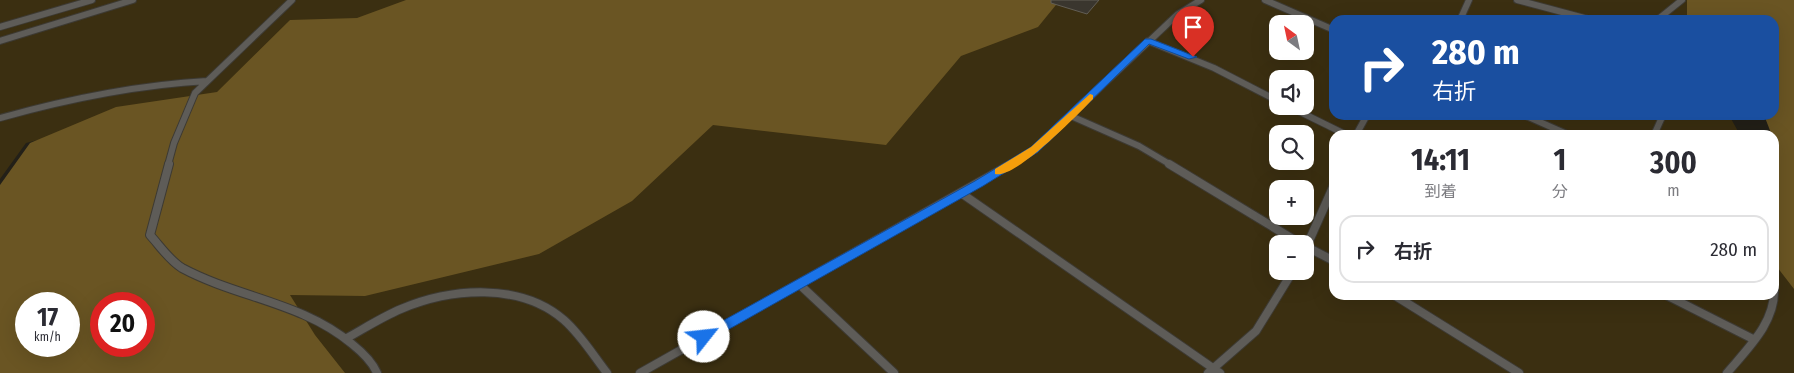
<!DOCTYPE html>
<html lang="ja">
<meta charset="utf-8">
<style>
body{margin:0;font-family:"Fira Sans Condensed","Noto Sans JP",sans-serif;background:#f2f2f3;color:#2b2b33;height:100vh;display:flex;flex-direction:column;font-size:19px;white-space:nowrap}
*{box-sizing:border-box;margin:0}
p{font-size:16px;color:#7c7c81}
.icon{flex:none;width:28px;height:28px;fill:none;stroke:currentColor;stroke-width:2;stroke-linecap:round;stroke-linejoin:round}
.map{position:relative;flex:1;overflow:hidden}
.details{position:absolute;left:1329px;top:130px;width:450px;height:170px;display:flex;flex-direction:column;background:#fff;border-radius:15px;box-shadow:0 5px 20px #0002}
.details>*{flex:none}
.banner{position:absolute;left:1329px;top:15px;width:450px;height:105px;border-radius:15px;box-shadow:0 5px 20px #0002;background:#1a4fa0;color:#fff;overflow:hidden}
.needle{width:32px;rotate:327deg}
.buttons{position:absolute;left:1269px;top:15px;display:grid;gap:10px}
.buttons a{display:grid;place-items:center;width:45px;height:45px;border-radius:10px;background:#fff;box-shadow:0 5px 20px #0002;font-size:25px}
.speed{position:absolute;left:15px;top:292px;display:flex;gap:10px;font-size:25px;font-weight:700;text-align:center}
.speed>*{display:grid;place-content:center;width:65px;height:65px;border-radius:50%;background:#fff;box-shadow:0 5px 20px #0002;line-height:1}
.speed small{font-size:12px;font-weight:400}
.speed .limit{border:8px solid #d22;background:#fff;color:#111}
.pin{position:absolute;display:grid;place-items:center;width:42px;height:42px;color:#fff;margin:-51px -21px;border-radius:50% 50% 50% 0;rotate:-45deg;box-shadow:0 0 5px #0007}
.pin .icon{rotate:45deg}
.me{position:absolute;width:55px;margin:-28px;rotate:61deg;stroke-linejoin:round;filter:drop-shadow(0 0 4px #0008)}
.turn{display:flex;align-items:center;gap:18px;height:105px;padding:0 20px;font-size:22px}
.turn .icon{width:65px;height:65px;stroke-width:2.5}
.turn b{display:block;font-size:35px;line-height:42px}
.eta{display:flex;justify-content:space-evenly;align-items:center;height:85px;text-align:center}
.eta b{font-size:30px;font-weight:700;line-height:35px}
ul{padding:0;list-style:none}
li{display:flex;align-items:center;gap:15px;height:68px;margin:0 10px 8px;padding:0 10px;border:2px solid #e1e1e2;border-radius:15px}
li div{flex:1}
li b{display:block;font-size:19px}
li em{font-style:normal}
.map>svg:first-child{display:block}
.green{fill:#3b2f11;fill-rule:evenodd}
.forest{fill:#6a5523;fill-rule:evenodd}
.building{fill:#3a362e;stroke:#625e55}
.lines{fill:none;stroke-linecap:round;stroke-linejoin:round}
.service-far1-casing{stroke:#3d3a33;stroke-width:8}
.service-casing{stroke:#3d3a33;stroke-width:10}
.service-far1{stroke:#5e5c58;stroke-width:6}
.service{stroke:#5e5c58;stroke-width:8}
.route{fill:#1a73e8;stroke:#114b97}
.slow{fill:#f59e0b}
</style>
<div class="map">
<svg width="1794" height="373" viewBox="0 0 1794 373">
<rect width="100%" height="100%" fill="#232018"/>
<path class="green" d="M0 0H1752L1732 20H1334V115H1729L1740 135H1334V295H1774V193L1794 221V373H316L166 108 26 143 0 179ZM1278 24H1305V51H1278ZM1278 79H1305V106H1278ZM1278 134H1305V161H1278ZM1278 189H1305V216H1278ZM1278 244H1305V271H1278Z"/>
<path class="forest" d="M406 0H1060L1038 27 961 56 886 145 713 125 632 201 539 254 365 296 290 295 315 335 345 373H0V185L30 143 116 107 217 92 290 20 357 18ZM26 304H69V346H26ZM101 304H144V346H101Z
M1687 0H1794V289L1774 263V152L1776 146 1764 115H1774V20H1687Z"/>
<path class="building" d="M1051 0H1099L1087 14 1051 3Z"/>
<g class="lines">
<defs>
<path id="service-far1" d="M1265 0 1334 30
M1517 0 1592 20
M1460 20 1469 0
M1657 20 1682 0
M0 27 92 0
M0 41 133 0
M1148 41 1214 68 1278 101
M1288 106 1347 135
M1524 115 1569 135
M1071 116 1139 146 1171 165
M0 118C68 99 136 85 207 81
M1356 135 1367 115
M1654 135 1663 115
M168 165 174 143 195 93 292 0
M1009 165 1034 150 1178 14 1201 0"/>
<path id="service" d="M169 164 150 235C160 246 169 260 182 268 238 298 302 302 352 344 362 352 372 361 377 373
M1169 164 1301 244
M961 193 1220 373
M1305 246 1334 261
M1305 250 1334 185
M799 284 894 373
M1394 295 1519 373
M1666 295 1753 339
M347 338C365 328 382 317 401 309 451 288 520 282 564 320 581 335 593 355 607 373
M640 373 1011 164
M1208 373 1256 331 1293 271
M1727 373C1748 348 1776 322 1774 288"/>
</defs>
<use href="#service-far1" class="service-far1-casing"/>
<use href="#service" class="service-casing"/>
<use href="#service-far1" class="service-far1"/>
<use href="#service" class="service"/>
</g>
<path class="route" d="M1145 39H1151L1197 57 1189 59 1149 44 1038 152 983 186 708 341H699L697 337 699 334 975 181 1031 147Z"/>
<path class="slow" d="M1090 94 1093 95V99C1077 115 1016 179 995 174V169L1031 147Z"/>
</svg>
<div class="buttons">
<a><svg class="needle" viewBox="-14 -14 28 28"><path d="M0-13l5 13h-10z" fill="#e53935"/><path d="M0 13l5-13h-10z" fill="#7c7c81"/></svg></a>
<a><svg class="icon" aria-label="sound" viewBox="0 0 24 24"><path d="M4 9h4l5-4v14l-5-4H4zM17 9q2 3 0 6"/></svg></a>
<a><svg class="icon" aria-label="search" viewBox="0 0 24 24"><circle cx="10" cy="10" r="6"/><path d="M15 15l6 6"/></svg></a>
<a>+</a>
<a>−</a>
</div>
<div class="speed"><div>17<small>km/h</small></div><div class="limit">20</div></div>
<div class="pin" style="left:1193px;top:57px;background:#d93025"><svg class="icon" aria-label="arrive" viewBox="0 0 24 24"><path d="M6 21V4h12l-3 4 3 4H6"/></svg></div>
<svg class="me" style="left:704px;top:337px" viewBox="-20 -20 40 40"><circle r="19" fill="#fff"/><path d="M0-13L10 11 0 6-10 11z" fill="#1a73e8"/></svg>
<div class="banner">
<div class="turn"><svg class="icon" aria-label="right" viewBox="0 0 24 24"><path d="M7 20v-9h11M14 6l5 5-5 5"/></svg><div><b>280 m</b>右折</div></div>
</div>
<section class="details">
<div class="eta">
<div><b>14:11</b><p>到着</p></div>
<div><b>1</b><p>分</p></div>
<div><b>300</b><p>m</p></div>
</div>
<ul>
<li><svg class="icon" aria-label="right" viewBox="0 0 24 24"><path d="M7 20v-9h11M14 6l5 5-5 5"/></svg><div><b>右折</b></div><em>280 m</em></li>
</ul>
</section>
</div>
